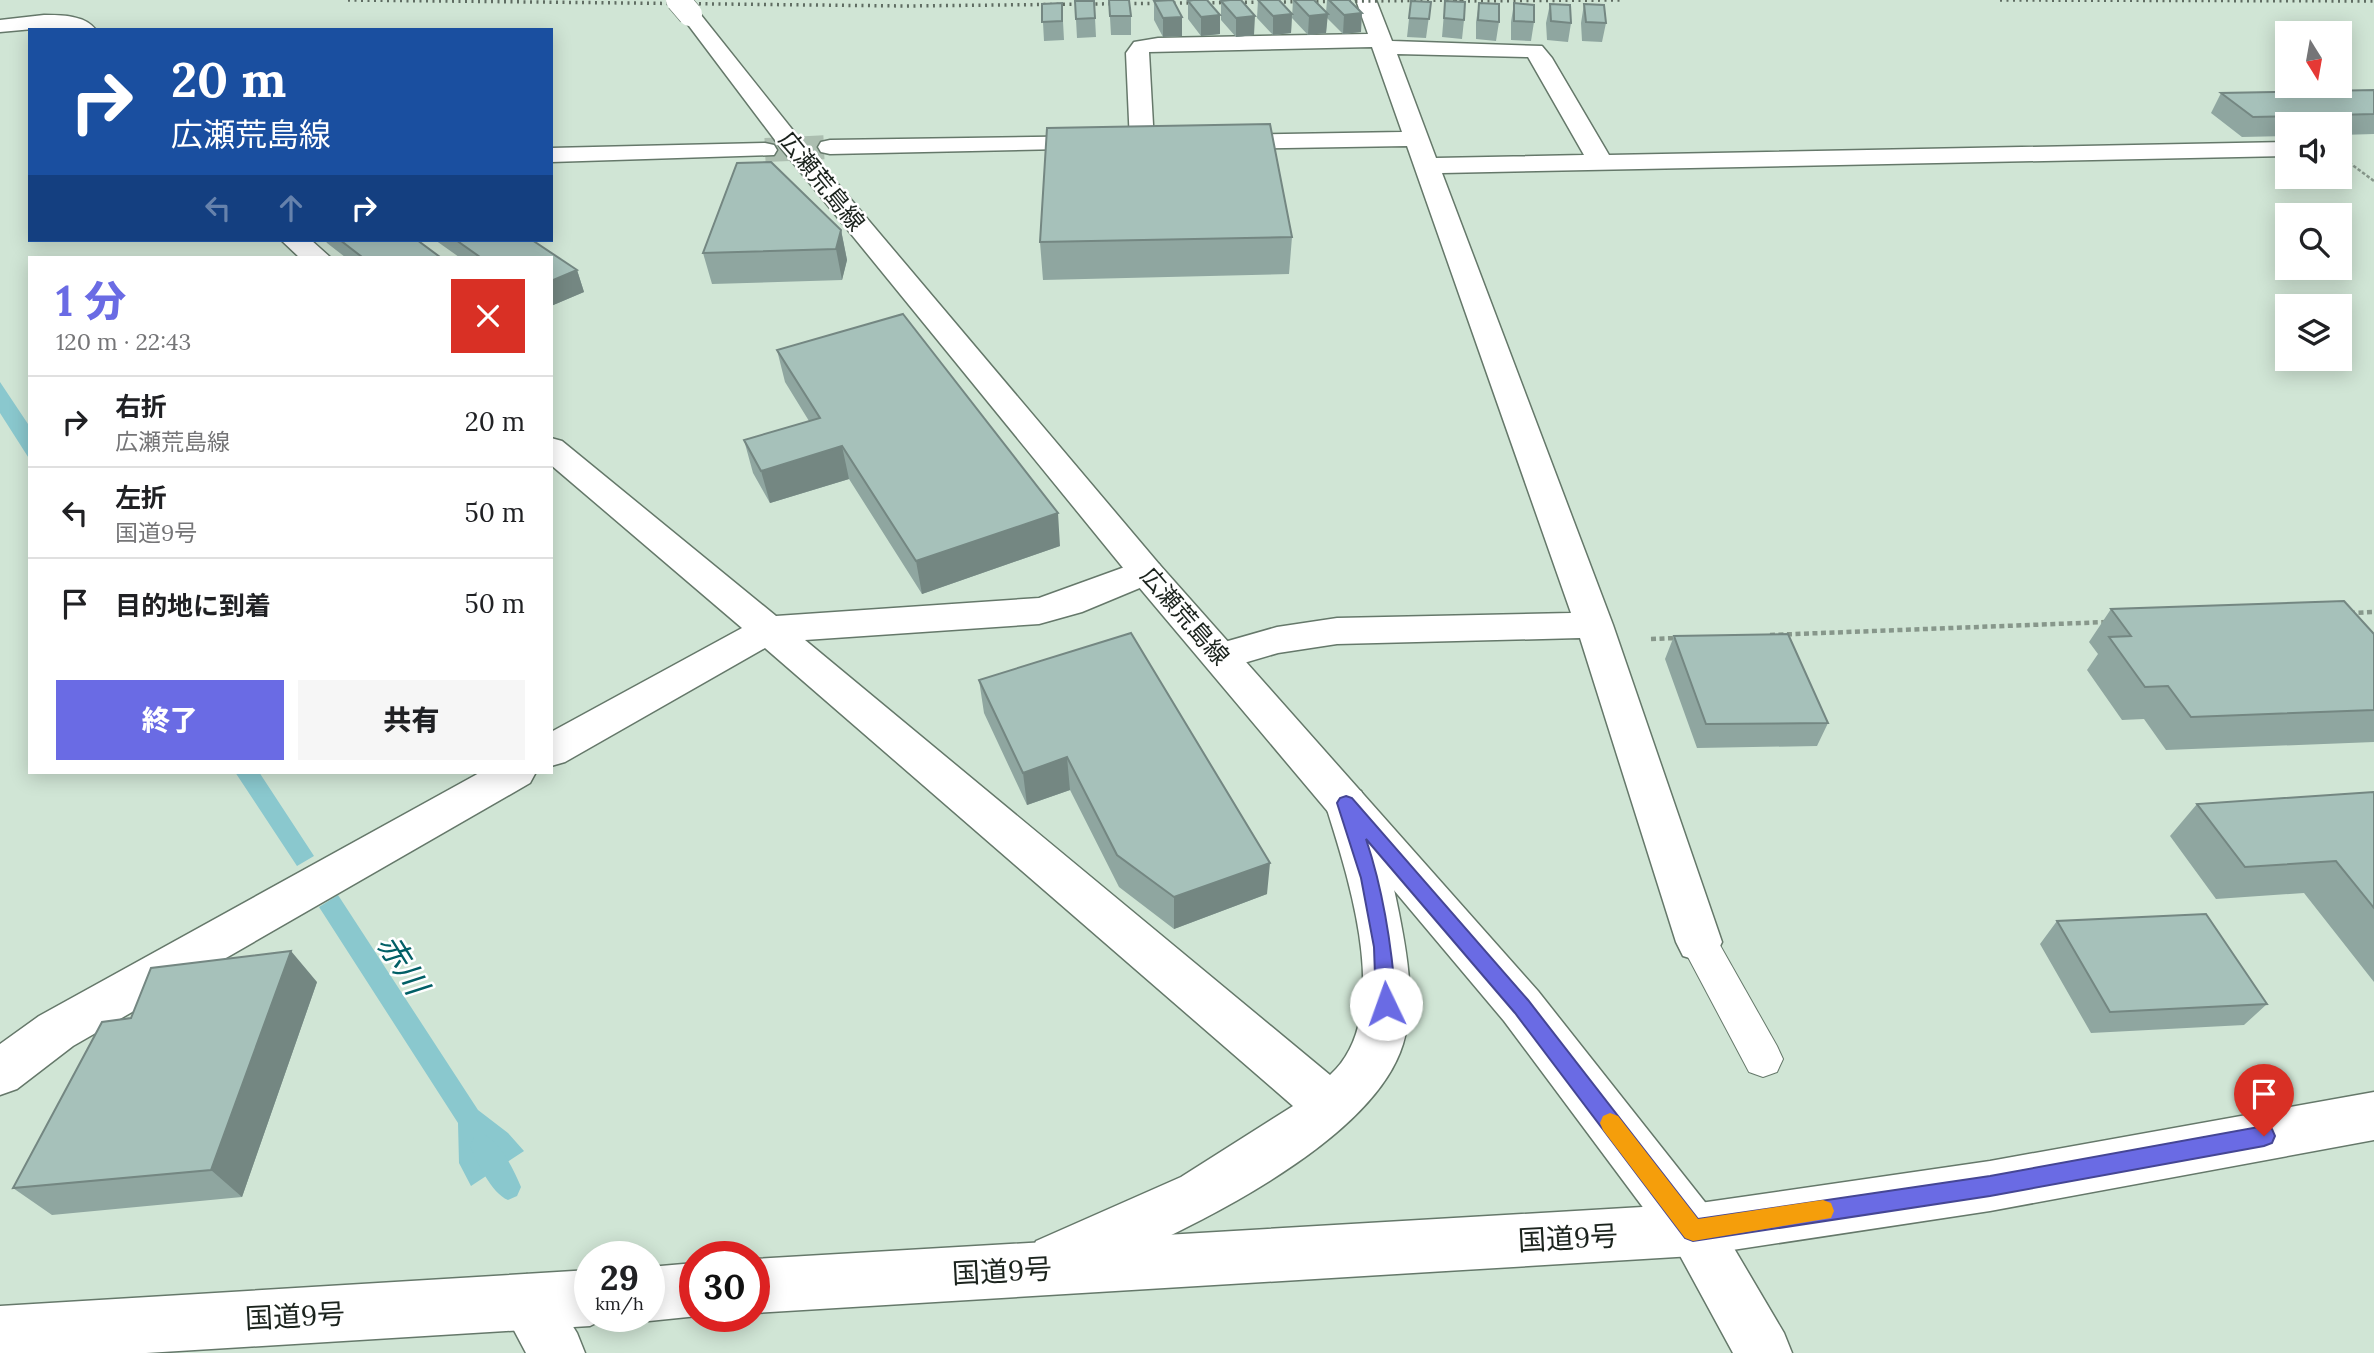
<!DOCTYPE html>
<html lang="ja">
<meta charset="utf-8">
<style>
body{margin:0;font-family:Lora,"Noto Sans JP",serif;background:#f6f6f6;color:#202124;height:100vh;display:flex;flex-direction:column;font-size:26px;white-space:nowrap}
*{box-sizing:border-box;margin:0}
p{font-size:23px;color:#757577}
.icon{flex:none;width:38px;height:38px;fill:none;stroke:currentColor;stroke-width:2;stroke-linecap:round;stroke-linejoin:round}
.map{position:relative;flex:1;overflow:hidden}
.panel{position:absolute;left:28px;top:256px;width:525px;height:518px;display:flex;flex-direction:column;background:#fff;border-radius:0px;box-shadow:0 4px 18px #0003}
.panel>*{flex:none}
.banner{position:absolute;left:28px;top:28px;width:525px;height:214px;border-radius:0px;box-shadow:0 4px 18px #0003;background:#1a4fa0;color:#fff;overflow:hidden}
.needle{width:46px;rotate:169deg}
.controls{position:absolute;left:2275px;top:21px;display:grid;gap:14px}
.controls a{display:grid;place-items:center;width:77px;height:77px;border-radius:0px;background:#fff;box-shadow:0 4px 18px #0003;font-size:35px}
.speed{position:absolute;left:574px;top:1241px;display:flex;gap:14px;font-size:35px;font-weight:700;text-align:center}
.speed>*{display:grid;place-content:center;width:91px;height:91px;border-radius:50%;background:#fff;box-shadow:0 4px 18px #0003;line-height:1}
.speed small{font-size:18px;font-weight:400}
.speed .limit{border:10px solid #d22;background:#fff;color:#111}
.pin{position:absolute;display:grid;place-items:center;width:60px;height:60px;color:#fff;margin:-72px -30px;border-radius:50% 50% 50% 0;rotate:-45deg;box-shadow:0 0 7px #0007}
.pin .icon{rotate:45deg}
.me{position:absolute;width:77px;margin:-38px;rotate:357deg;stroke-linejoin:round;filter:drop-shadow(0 0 5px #0008)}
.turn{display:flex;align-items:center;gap:24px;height:147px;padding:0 28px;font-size:32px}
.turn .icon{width:91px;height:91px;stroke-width:2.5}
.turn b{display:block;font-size:49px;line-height:60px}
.lanes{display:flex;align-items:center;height:66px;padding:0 28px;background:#0003;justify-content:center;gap:35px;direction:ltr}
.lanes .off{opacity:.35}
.round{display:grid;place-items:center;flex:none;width:74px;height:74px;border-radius:0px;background:#f6f6f6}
.summary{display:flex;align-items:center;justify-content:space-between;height:119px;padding:0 28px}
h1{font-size:42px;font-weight:800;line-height:52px;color:#6a6be4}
.action{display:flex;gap:14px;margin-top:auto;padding:14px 28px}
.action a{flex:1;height:80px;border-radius:0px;background:#6a6be4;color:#fff;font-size:28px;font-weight:800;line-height:80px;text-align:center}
.action a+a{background:#f6f6f6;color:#202124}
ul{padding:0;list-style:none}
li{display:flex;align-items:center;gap:21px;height:91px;padding:0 28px;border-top:2px solid #e0e0e0}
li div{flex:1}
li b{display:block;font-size:26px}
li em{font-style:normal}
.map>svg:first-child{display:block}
.water{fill:#8ac8ce}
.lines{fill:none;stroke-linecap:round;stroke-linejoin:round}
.stream{fill:#8ac8ce;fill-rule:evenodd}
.minor-tunnel{stroke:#acbeb0;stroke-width:24;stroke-dasharray:24 11;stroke-linecap:butt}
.service-casing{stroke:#65786a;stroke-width:2}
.minor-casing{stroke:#65786a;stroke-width:3}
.secondary-casing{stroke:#65786a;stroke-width:3}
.trunk-casing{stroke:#65786a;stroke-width:3}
.path-far1{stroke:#87978b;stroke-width:2.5;stroke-dasharray:3.5 2;stroke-linecap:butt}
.path{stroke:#87978b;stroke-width:4.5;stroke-dasharray:5 3.5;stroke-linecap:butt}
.service{fill:#fff;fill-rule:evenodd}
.minor{fill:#fff;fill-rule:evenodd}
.secondary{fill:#fff;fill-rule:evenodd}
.trunk{fill:#fff;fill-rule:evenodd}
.rail{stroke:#5f6c62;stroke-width:3.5;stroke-dasharray:2 4.5;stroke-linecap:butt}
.secondary-bridge-casing{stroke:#65786a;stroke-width:25;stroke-linecap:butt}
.secondary-bridge{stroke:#fff;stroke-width:24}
.wall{fill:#8fa6a0}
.shaded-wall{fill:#748782}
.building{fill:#a6c1ba;stroke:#748782;stroke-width:2}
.route{fill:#6a6be4;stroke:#454694;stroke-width:2}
.slow{fill:#f59e0b}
.labels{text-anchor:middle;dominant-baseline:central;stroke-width:5;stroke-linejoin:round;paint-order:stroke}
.street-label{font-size:24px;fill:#1b231d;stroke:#fff}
.near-street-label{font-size:28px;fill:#1b231d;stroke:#fff}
.near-water-label{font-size:32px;font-style:italic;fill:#015f66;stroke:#fff}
</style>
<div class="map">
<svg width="2374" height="1353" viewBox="0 0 2374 1353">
<rect width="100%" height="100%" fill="#d0e5d5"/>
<path class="water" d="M0 382 30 427V460L0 413Z
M235 772H259L314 856 297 866Z
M338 895 478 1110 508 1133 524 1151 471 1186 459 1163 458 1123 319 907Z"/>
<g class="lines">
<path class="stream" d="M483 1134C500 1141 514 1170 521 1187L517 1196 508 1200C491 1193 478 1163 470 1146L474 1137Z"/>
<path class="minor-tunnel" d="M765 150 830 147"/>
<defs>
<path id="service" d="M1699 926 1712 931 1777 1046 1783 1059 1777 1072 1763 1077 1749 1072 1680 942 1686 931Z"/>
<path id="minor" d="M1356 0H1376L1392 41 1542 46 1552 58 1609 155 2287 142V156L1442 173 1613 625 1722 942 1715 956 1699 961 1683 956 1676 942 1580 638 1337 644 1278 653 1220 670 1207 667 1201 657 1207 647 1277 627 1337 618 1571 613 1407 146 1219 149 1210 147 1207 142 1210 137 1219 135 1402 132 1372 47 1149 52 1154 143 1151 148 1142 150 1133 148 1130 143 1126 53 1134 42 1158 38 1368 34ZM1397 54 1528 57 1584 155 1436 158Z
M44 15C62 15 85 15 96 30L44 28 0 32V20Z
M1100 136 1109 138 1112 143 1109 148 830 154 821 152 818 147 821 142 830 140Z
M765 143 774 145 777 150 774 155 551 162V148Z
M281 240H311L330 257H299Z
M551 438 562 441 776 616 1039 598 1133 564 1146 560 1159 564 1164 572 1159 580 1082 612 1039 624 805 640 1330 1075C1396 1016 1347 874 1325 803L1331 791 1346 787 1361 791C1380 828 1391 872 1399 913 1407 954 1416 1002 1403 1044 1370 1152 1154 1246 1055 1287L1036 1279 1028 1260 1036 1241 1181 1177 1293 1106 765 648 565 762 551 766V732L742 628 551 465Z
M481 772H536L530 783 73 1046 17 1089 0 1095V1044L39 1016Z
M1693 1204 1712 1211 1784 1333 1792 1353H1733L1666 1230 1674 1211Z
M527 1274 546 1283 577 1333 585 1353H526L499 1302 508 1283Z"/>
<path id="secondary" d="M690 8 697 10 799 138 1159 564 1538 991 1712 1211 1720 1230 1712 1249 1693 1256 1674 1249 1504 1021 1133 580 781 148 680 14 683 10Z"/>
<path id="trunk" d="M2374 1092V1140L1990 1211 1693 1256 754 1313V1259L1693 1204 1990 1161Z
M695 1263V1316H698L649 1321 636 1316H649V1267Z
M590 1270V1316H610L590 1326 146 1353H0V1306Z"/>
</defs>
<use href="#service" class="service-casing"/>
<use href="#minor" class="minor-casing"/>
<use href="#secondary" class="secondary-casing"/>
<use href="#trunk" class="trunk-casing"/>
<path class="path-far1" d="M2340 156 2374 181"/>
<path class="path" d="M2350 613 2374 612
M1770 635 2107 622
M1651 639 1677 638"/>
<use href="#service" class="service"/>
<use href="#minor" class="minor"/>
<use href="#secondary" class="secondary"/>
<use href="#trunk" class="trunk"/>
<path class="rail" d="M348 0 906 6 1464 0
M2000 0 2374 1
M1455 1 1620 0"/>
<defs>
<path id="secondary-bridge" d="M678 0 690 14"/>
</defs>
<use href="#secondary-bridge" class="secondary-bridge-casing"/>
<use href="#secondary-bridge" class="secondary-bridge"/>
</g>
<path class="wall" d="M1109 0 1131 16V35H1111Z
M1258 0 1292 14 1291 33 1273 35 1257 18Z
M1293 0 1326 13 1327 0H1349L1361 32 1343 34 1327 18 1326 33 1308 35 1292 18Z
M1075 1 1095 18 1096 37 1077 38Z
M1154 1 1182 17V36L1163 37 1154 20Z
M1188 1 1220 15V34L1201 36 1188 19Z
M1221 1 1254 35 1236 37 1221 20Z
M1411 1 1431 2 1426 38 1407 37Z
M1445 1 1464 20 1462 39 1442 37Z
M1062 3 1064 40 1044 41 1042 4Z
M1479 3 1499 22 1496 41 1476 39V22Z
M1514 3 1534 22 1531 41 1511 40V22Z
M1550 4 1571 23 1568 42 1547 40 1546 23Z
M1584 4 1606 23 1602 42 1582 41 1581 23Z
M2374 90V134L2340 135V124H2287V136L2242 137 2211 113 2221 93Z
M841 230 847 260 842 280 712 284 703 253Z
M1292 237 1289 274 1043 280 1040 242Z
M325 240H417L440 257H345L327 243Z
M435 240H532L577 270 584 292 551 306V257H459Z
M777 350 1060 546 922 594 849 479 770 503 753 473 744 440 809 421 785 382Z
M2111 609 2374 634V742L2166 750 2144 719 2122 720 2087 670 2098 654 2089 642Z
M1674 636 1828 723 1817 746 1697 748 1665 659Z
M979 680 1267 894 1174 929 1119 887 1070 790 1027 805 984 713Z
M2374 792V982L2304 893 2216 899 2170 836 2197 804Z
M2057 921 2267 1004 2244 1025 2091 1033 2040 944Z
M317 982 242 1197 52 1215 13 1188 131 1018Z"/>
<path class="shaded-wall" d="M1362 13 1361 32 1343 34 1344 15Z
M1292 14 1291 33 1273 35V16Z
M1328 14 1326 33 1308 35 1309 16Z
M1220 15V34L1201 36V17Z
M1255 16 1254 35 1236 37V18Z
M1182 17V36L1163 37V18Z
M841 230 847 260 842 280 836 249Z
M577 270 584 292 551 306V281Z
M842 446 849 479 770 503 761 471Z
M1058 513 1060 546 922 594 916 561Z
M1067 757 1070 790 1027 805 1023 773Z
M1270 863 1267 894 1174 929V897Z
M291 951 317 982 242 1197 211 1170Z"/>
<path class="building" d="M1109 0H1129L1131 16H1110Z
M1173 0 1182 17 1163 18 1154 1Z
M1193 0H1207L1220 15 1201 17 1188 1Z
M1230 0H1241L1255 16 1236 18 1221 1Z
M1258 0H1279L1292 14 1273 16Z
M1294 0H1314L1328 14 1309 16Z
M1329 0H1349L1362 13 1344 15Z
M1075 1H1094L1095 18 1076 19Z
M1411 1 1431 2 1429 19 1409 18Z
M1445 1 1465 2 1464 20 1444 18Z
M1062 3V21L1042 22V4Z
M1479 3 1499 4V22L1478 20Z
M1514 3 1534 5V22L1514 21Z
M1550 4 1570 5 1571 23 1551 21Z
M1584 4 1604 5 1606 23 1586 22Z
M2374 90V114L2253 117 2221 93Z
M1270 124 1292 237 1040 242 1047 128Z
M771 162 841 230 836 249 703 253 737 163Z
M340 240H417L440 257H362Z
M456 240H532L577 270 551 281V257H480Z
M903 314 1058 513 916 561 842 446 761 471 744 440 820 418 777 350Z
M2344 601 2374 634V710L2191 717 2168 686 2145 687 2109 637 2131 636 2111 609Z
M1131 633 1270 863 1174 897 1117 855 1067 757 1023 773 979 680Z
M1788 634 1828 723 1706 724 1674 636Z
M2374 792V908L2336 861 2245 867 2197 804Z
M2206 914 2267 1004 2110 1012 2057 921Z
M291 951 211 1170 13 1188 102 1022 131 1018 151 968Z"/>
<path class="route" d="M1346 796 1352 798 1528 1000 1698 1219 1990 1176 2264 1126 2272 1129 2275 1136 2272 1143 2264 1146 1990 1196 1693 1241 1685 1238 1515 1013 1366 839C1384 893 1392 946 1396 1004L1393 1010 1386 1012 1379 1010 1376 1004 1374 947 1361 878 1337 803 1340 798Z"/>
<path class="slow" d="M1610 1113 1618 1116 1698 1219 1823 1200 1831 1203 1834 1211 1831 1218 1693 1241 1685 1238 1603 1130 1600 1123 1603 1116Z"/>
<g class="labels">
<g class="street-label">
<text transform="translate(822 181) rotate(51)">広瀬荒島線</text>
<text transform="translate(1185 616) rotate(49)">広瀬荒島線</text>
</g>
<g class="near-street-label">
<text transform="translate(1568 1238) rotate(-3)">国道9号</text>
<text transform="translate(1002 1271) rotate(-3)">国道9号</text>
<text transform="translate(295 1316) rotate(-3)">国道9号</text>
</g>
<g class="near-water-label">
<text transform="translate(403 964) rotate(58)">赤川</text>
</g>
</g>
</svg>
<div class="controls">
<a><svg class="needle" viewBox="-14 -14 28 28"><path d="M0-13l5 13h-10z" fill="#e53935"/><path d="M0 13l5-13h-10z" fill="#757577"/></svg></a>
<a><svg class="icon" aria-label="sound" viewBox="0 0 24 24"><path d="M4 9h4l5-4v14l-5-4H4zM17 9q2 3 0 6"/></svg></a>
<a><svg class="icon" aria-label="search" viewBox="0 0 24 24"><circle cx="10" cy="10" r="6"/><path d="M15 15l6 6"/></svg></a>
<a><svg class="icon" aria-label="layers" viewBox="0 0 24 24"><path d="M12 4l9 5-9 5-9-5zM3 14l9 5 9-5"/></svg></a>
</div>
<div class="speed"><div>29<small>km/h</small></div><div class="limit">30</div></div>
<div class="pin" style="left:2264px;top:1136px;background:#d93025"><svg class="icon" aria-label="arrive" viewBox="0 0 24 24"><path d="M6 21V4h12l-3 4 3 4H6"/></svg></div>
<svg class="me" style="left:1386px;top:1004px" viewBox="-20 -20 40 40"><circle r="19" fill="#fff"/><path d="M0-13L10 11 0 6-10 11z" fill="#6a6be4"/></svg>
<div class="banner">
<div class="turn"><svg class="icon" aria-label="right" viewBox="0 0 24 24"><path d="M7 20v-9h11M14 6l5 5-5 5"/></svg><div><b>20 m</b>広瀬荒島線</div></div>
<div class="lanes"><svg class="icon off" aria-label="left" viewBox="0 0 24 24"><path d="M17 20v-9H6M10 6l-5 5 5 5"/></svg><svg class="icon off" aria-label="ahead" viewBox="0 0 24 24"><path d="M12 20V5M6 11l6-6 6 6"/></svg><svg class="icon" aria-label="right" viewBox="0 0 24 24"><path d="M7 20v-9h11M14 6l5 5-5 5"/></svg></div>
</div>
<section class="panel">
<div class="summary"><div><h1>1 分</h1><p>120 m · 22:43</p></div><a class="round" style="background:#d93025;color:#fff"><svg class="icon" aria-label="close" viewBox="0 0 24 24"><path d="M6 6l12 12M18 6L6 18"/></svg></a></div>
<ul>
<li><svg class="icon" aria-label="right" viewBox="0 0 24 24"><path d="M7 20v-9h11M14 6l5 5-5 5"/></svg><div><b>右折</b><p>広瀬荒島線</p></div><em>20 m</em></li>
<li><svg class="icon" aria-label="left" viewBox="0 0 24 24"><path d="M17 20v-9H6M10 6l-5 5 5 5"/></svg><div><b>左折</b><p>国道9号</p></div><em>50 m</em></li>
<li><svg class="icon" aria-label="arrive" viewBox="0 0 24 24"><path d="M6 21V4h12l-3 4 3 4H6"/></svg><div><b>目的地に到着</b></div><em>50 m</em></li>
</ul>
<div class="action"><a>終了</a><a>共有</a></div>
</section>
</div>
